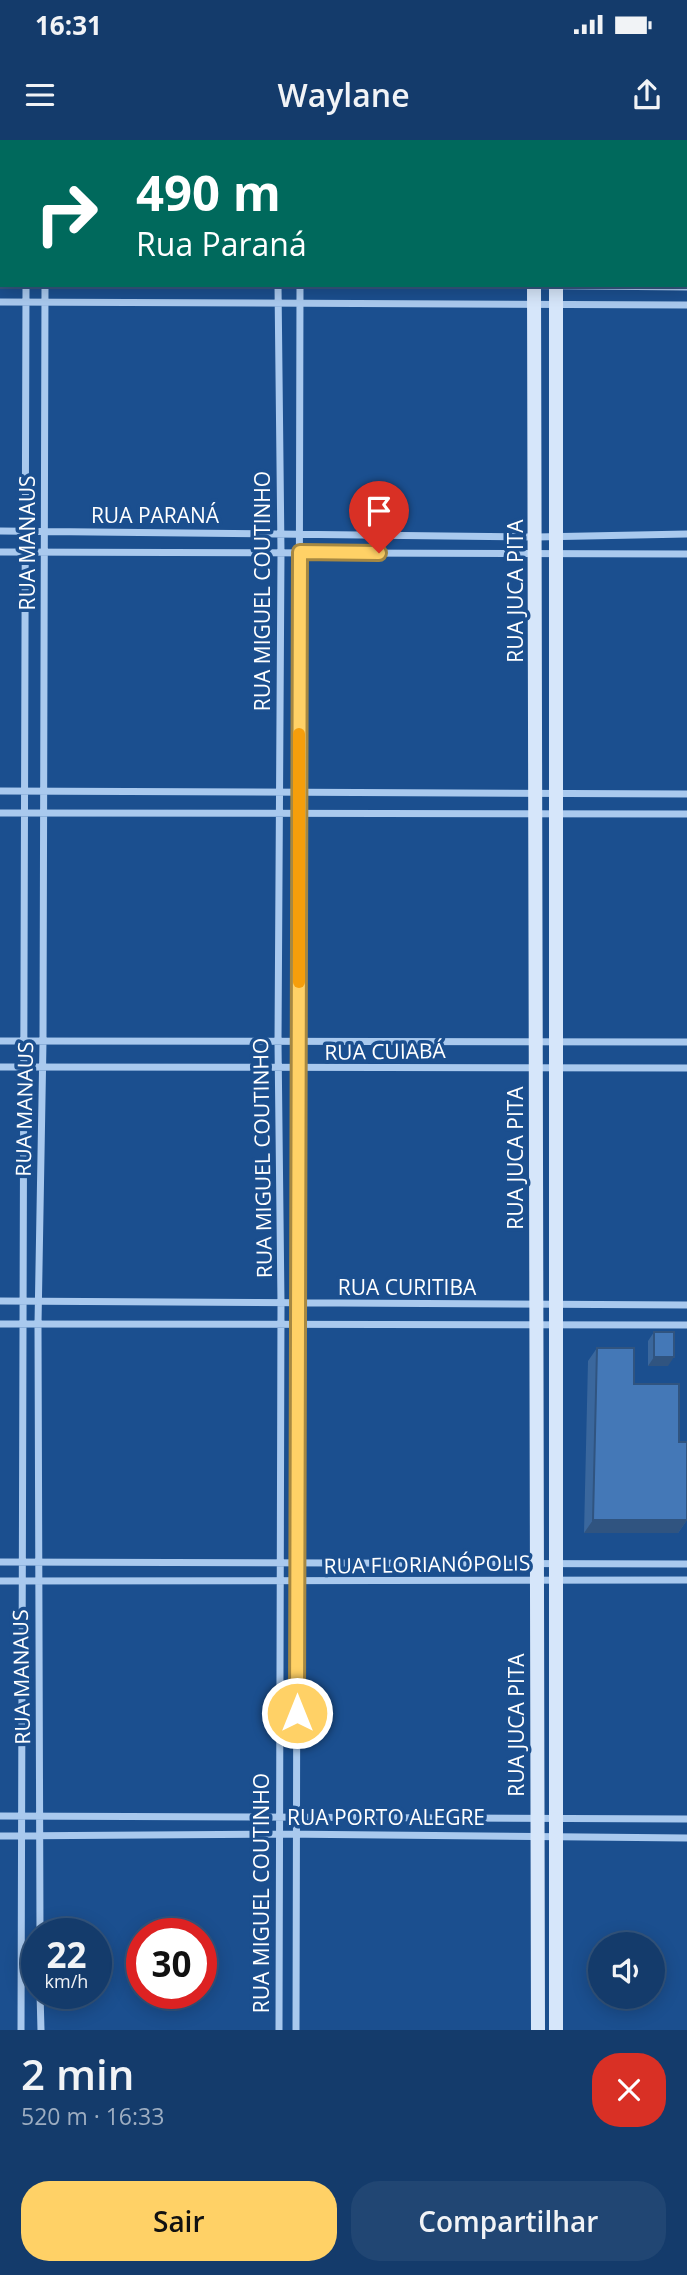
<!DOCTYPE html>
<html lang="pt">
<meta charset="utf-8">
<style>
body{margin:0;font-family:"Open Sans",sans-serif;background:#214673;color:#f1f3f6;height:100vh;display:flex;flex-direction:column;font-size:26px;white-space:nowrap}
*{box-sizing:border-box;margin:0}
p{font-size:23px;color:#9dadc1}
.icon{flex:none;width:38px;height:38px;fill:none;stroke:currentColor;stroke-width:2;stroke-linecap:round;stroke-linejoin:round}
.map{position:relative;height:1890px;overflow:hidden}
.details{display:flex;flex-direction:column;background:#143b6b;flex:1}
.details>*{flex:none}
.banner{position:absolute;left:0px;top:0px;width:688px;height:147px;box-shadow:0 4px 18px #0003,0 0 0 2px #33557e;background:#00695c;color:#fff;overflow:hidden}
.fabs{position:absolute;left:588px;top:1792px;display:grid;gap:14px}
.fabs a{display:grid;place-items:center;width:77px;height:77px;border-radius:50%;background:#143b6b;box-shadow:0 4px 18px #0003,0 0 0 2px #33557e;font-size:35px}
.speed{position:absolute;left:21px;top:1778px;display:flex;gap:14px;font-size:35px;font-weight:700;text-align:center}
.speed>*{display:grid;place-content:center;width:91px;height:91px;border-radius:50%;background:#143b6b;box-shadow:0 4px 18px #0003,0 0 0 2px #33557e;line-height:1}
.speed small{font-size:18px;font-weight:400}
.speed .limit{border:10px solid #d22;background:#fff;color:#111}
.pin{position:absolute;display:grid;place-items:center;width:60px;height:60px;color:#fff;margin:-72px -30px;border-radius:50% 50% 50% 0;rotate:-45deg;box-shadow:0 0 7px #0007}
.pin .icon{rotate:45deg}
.me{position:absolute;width:77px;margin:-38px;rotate:0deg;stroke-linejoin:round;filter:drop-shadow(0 0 5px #0008)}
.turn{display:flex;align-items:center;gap:24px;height:147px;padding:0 21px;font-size:32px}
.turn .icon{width:91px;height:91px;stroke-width:2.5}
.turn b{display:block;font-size:49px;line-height:60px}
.round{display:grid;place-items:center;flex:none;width:74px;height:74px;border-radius:28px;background:#214673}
.headline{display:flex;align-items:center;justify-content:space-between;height:119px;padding:0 21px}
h1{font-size:42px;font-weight:600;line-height:52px}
.action{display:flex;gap:14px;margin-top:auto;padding:14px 21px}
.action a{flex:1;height:80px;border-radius:28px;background:#ffd166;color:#111;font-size:28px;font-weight:600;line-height:80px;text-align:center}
.action a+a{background:#214673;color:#f1f3f6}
.status{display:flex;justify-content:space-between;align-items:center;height:49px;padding:0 35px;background:#143b6b;direction:ltr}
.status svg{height:19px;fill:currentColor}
header{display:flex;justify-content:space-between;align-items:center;height:91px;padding:0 21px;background:#143b6b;font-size:32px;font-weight:600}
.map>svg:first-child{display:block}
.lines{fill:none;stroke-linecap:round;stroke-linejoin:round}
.street{stroke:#a9c9ee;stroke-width:7}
.secondary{stroke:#d6e6fa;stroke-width:14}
.wall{fill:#3a679d}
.shaded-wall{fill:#305480}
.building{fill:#4478b7;stroke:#305480;stroke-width:2}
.route-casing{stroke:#a68842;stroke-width:18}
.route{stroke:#ffd166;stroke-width:12}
.slow{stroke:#f59e0b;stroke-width:12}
.labels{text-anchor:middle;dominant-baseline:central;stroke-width:7;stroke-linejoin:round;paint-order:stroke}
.street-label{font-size:21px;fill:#fff;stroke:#1b4f8f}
</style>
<div class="status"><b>16:31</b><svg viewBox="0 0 49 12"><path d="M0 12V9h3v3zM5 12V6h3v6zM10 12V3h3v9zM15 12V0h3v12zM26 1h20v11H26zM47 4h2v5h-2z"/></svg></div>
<header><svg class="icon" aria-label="menu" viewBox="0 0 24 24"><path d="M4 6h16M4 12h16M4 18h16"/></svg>Waylane<svg class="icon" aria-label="share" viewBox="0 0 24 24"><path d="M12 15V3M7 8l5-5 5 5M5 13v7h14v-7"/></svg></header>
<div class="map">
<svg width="687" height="1890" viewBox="0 0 687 1890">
<rect width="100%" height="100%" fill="#1b4f8f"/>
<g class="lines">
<path class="street" d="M44 0V2
M27 2V0
M279 2V0
M301 2V0
M0 142H2
M278 145 281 412 278 902 281 1163 279 1890
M468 145 687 147
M0 162 687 165
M0 391 536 397 687 394
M0 412 687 414
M0 651 687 654
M0 673 687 674
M0 901 687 902
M0 927 687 928
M0 1161 687 1165
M0 1184 687 1185
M0 1422 687 1424
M0 1441 687 1440
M0 1676 687 1679
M0 1696 280 1694 687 1698
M40 1794 38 1184 43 902 45 145
M40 1853 41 1890
M21 1890 26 145
M296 1890 300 145"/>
<path class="secondary" d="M556 0V2
M535 2V0
M534 145 538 1890
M556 1890V145"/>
</g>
<path class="wall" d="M654 1192 668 1226H648V1201Z
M597 1208 634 1244 679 1302 687 1380 678 1393H584L588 1221Z"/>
<path class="shaded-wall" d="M654 1217H674L668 1226H648Z
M593 1380H687L678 1393H584Z"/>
<path class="building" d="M654 1192H674V1217H654Z
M597 1208H634V1244H679V1302H687V1380H593Z"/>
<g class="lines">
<defs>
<path id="route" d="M297 1573 300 412 379 413"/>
</defs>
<use href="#route" class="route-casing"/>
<use href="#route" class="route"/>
<path class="slow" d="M299 842V594"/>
</g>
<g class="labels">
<g class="street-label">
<text x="155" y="375">RUA PARANÁ</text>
<text transform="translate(27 403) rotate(-90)">RUA MANAUS</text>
<text transform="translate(262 451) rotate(-90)">RUA MIGUEL COUTINHO</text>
<text transform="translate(515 451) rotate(-90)">RUA JUCA PITA</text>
<text transform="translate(385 911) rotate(-1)">RUA CUIABÁ</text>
<text transform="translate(24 969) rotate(-89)">RUA MANAUS</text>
<text transform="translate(262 1018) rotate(-91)">RUA MIGUEL COUTINHO</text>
<text transform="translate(515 1018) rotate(-90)">RUA JUCA PITA</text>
<text x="407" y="1147">RUA CURITIBA</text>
<text transform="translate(427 1424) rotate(-1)">RUA FLORIANÓPOLIS</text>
<text transform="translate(21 1537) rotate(-91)">RUA MANAUS</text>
<text transform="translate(516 1585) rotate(-90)">RUA JUCA PITA</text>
<text x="386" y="1677">RUA PORTO ALEGRE</text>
<text transform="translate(261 1753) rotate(-90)">RUA MIGUEL COUTINHO</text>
</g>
</g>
</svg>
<div class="fabs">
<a><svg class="icon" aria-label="sound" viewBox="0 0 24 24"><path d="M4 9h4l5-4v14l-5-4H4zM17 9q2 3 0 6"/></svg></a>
</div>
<div class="speed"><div>22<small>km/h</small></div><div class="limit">30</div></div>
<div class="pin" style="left:379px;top:413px;background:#d93025"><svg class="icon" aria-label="arrive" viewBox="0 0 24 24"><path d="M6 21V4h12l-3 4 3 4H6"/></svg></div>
<svg class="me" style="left:297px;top:1573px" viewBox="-20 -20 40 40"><circle r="17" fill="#ffd166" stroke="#fff" stroke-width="3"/><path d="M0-11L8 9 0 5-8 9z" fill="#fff"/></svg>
<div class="banner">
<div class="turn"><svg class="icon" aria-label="right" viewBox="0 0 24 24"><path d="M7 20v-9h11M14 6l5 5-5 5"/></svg><div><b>490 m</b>Rua Paraná</div></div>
</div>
</div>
<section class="details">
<div class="headline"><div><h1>2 min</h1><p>520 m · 16:33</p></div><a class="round" style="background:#d93025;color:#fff"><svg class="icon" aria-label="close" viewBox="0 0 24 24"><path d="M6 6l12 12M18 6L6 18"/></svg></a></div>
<div class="action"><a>Sair</a><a>Compartilhar</a></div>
</section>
